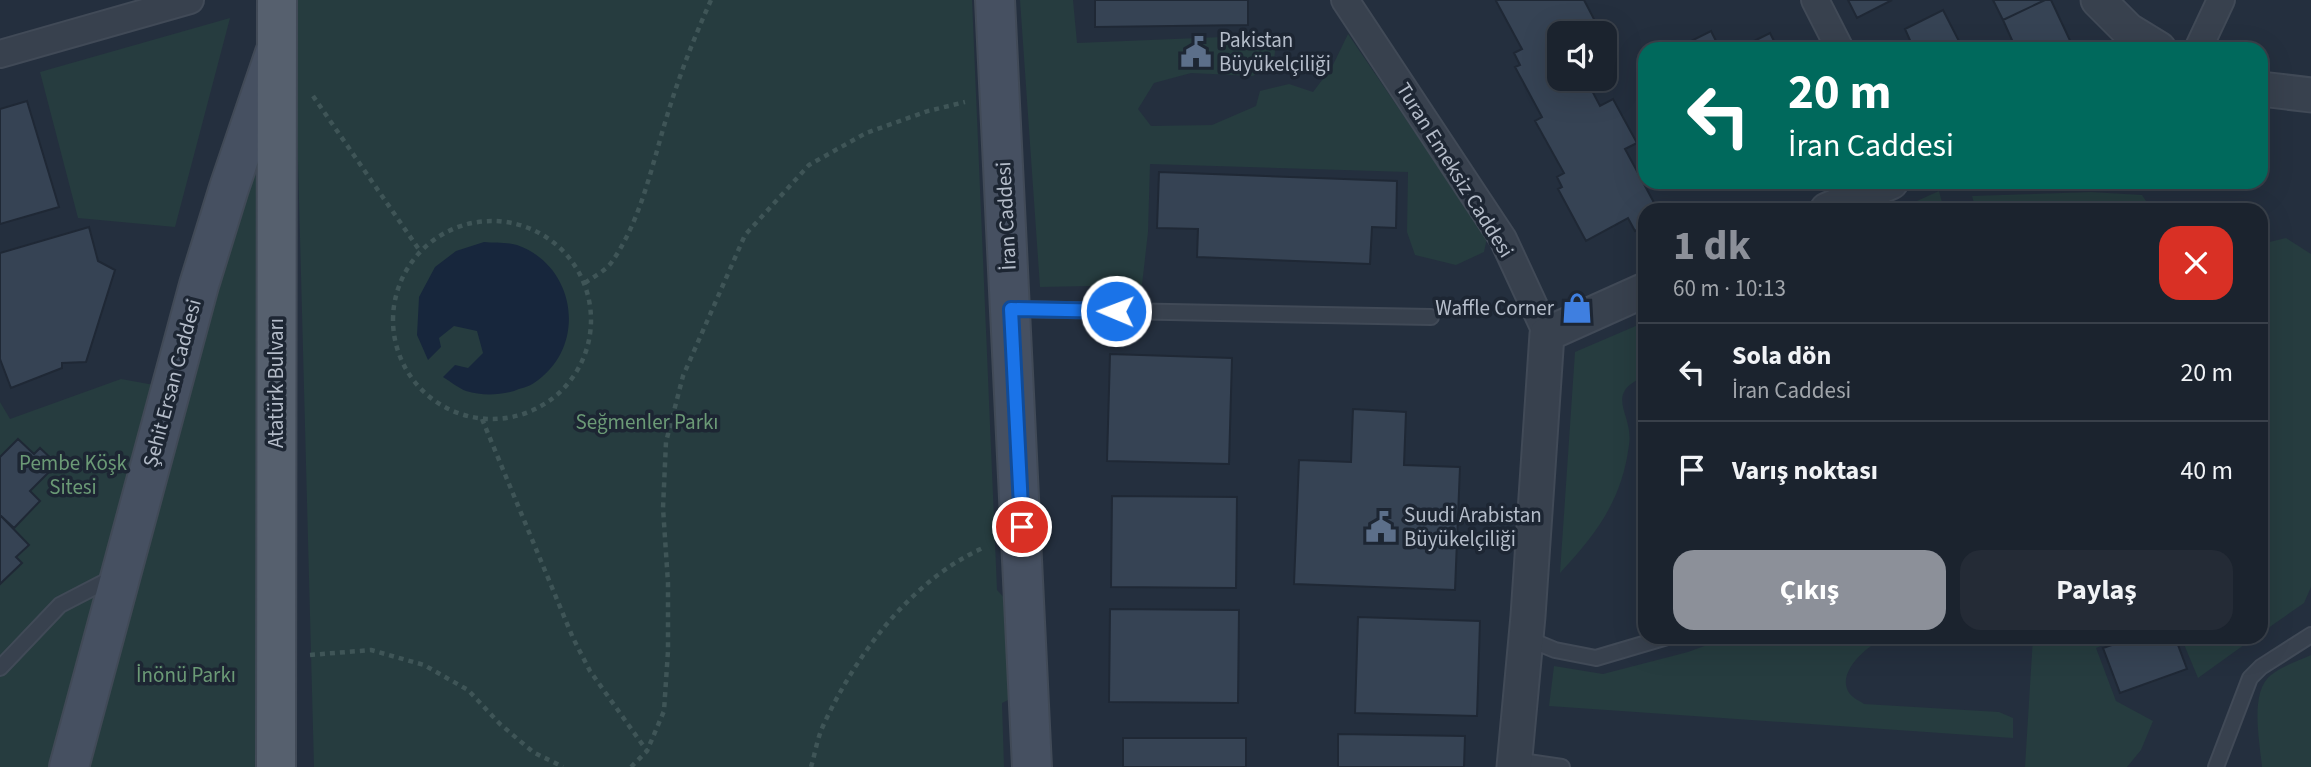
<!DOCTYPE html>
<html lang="tr">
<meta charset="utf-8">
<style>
body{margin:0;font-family:"Source Sans 3",sans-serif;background:#242b36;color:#f1f3f6;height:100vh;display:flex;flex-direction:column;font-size:26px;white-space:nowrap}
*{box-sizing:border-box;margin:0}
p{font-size:23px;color:#a0a4aa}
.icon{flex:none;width:38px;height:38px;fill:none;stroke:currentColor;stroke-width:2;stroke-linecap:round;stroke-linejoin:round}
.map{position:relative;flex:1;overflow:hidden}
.drawer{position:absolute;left:1638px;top:203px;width:630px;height:441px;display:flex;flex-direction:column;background:#1b232e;border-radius:21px;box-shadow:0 7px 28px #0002,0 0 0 2px #39404a}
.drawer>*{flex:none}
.banner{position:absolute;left:1638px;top:42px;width:630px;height:147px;border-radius:21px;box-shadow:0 7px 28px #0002,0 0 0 2px #39404a;background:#00695c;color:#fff;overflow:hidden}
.tools{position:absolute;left:1547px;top:21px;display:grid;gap:14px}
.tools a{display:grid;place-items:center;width:70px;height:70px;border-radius:14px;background:#1b232e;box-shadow:0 7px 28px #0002,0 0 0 2px #39404a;font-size:35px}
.pin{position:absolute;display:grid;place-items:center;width:60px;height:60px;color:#fff;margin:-30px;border:4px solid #fff;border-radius:50%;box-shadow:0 2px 7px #0007}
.me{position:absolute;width:77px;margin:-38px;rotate:271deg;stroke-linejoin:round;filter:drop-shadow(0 0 5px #0008)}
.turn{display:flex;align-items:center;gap:24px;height:147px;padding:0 35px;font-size:32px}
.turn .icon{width:91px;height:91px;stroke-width:2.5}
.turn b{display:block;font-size:49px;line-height:60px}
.round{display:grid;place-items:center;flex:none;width:74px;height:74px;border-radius:21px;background:#242b36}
.headline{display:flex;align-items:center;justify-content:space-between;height:119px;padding:0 35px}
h1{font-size:42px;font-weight:700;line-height:52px;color:#8c9099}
.primary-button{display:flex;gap:14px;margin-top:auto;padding:14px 35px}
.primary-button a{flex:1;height:80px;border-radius:21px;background:#8c9099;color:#fff;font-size:28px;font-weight:700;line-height:80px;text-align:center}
.primary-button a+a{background:#242b36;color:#f1f3f6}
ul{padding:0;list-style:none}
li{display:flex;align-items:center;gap:21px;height:98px;padding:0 35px;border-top:2px solid #39404a}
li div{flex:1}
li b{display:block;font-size:26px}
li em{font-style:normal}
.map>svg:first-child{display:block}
.green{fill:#263c3f}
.water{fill:#17263c}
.building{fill:#364354;stroke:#1f2835;stroke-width:2}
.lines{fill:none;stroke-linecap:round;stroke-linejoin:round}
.service-casing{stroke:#414a57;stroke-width:18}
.minor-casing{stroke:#414a57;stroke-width:30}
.tertiary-casing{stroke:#414a57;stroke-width:37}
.secondary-casing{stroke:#414a57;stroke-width:42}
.primary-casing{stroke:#414a57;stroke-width:42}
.path{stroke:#3f5557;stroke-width:4.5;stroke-dasharray:5 5;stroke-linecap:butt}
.service{stroke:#38414e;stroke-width:14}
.minor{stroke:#38414e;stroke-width:26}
.tertiary{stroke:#38414e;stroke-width:33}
.secondary{stroke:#465061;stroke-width:38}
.primary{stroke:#56606e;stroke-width:38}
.route-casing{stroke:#114b97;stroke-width:18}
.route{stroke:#1a73e8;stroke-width:12}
.labels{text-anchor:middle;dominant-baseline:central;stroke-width:7;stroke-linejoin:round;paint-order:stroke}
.poi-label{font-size:21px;fill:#b4bcc9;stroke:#1d2633;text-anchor:start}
.street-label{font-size:21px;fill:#b4bcc9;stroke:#1d2633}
.park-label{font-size:21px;fill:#6b9a76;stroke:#1d2633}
</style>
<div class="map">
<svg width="2311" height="767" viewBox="0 0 2311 767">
<rect width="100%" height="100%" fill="#242f3e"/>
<path class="green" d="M298 0H972L997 590 1009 603 1018 695 1002 703 1004 767H314L296 85Z
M1020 0H1073L1077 43 1247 36 1276 42 1274 60 1253 76 1191 73 1154 83 1138 109 1151 126 1212 125 1256 106 1260 91 1289 84 1313 92 1332 67 1348 34 1487 238 1484 252 1456 265 1415 255 1407 232 1408 172 1150 164 1148 232 1142 285 1040 287Z
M230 18 175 227 78 218 40 72Z
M278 44 276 767H0V402L10 419 121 379 171 388Z
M1939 191 1944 210H1897Z
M2091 192 2142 195 2152 210H1976L1972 196Z
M2286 238 2311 254V587L2304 603 2261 633V244Z
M1645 322V376C1602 395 1634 413 1629 445 1622 500 1597 533 1560 573L1575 352Z
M1729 637H1890C1872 640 1833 673 1850 694 1853 698 1860 701 1864 704L1999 712 2013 718V738L1549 706 1554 666 1603 674 1688 652Z
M2033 637H2122L2096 648 2116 701 2153 721 2141 750 2127 767H2025Z
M2181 637H2255L2198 678Z
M2311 655V767H2262C2260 743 2249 692 2271 675 2282 666 2298 661 2311 655Z"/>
<path class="water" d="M484 242C495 243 507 242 517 245 577 266 588 348 534 383 529 387 520 388 514 391 499 395 482 396 466 391 458 388 450 381 443 377L455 365 468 368 483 353 477 331 454 326 439 338 441 347 428 360 417 335 419 297 435 267 456 251Z"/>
<path class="building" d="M1095 0H1248V25L1095 27Z
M1498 0H1584L1595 21 1583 28 1586 33H1559V79H1602L1589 85 1600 106 1613 99 1637 143 1625 149 1658 210H1645V225L1635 231 1628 218 1586 241 1558 189 1562 187 1557 177 1564 173 1535 121 1542 117 1515 67 1520 65 1514 53 1522 49 1496 1Z
M1848 0H1892L1857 18Z
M1993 0H2045L2003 20Z
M2045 0H2051L2074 49H2016L2003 20Z
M1943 10 1963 49H1909L1913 47 1905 29Z
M1711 31 1720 49H1677V48Z
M1770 33 1778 49H1738Z
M27 101 59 207 0 224V109Z
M1159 172 1397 181 1396 228 1372 227 1370 264 1197 257 1198 229 1157 228Z
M89 227 98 261 115 270 86 362 62 363V368L11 388 0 359V253Z
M1110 354 1232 358 1229 464 1107 461Z
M1353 409 1406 412 1404 465 1460 467 1455 590 1294 584 1299 460 1351 462Z
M18 439 34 454 40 448 57 464 30 491 40 501 14 528 0 515V457Z
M1112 496 1237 497 1236 588 1111 587Z
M0 515 29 545 16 557 22 563 0 584Z
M1110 609 1239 610 1238 703 1109 702Z
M1358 617 1480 621 1477 716 1355 713Z
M2135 637H2175L2187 669 2120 693 2103 648Z
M1338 734 1465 736 1464 767H1338Z
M1123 738H1246V767H1123Z"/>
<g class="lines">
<defs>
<path id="service" d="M1012 309 1431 317
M1526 638 1555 650 1596 658 1667 637
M0 668 60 605 114 577
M1515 760 1562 767
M2216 767 2250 678 2261 667 2311 635"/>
<path id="minor" d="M1345 0 1503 239 1547 334
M1815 0 1840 49
M2198 49 2221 0
M0 54 190 0"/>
<path id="tertiary" d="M2098 0 2128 30 2159 49
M2261 89 2311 95
M1827 210 1891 182
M1514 767 1528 616 1547 334 1645 290"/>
<path id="secondary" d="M995 0 1032 767
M69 767 199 285 229 188 275 53"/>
<path id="primary" d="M276 767 277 0"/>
</defs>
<use href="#service" class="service-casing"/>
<use href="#minor" class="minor-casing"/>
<use href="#tertiary" class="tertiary-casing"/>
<use href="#secondary" class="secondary-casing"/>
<use href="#primary" class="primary-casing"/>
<path class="path" d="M313 96 420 251
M393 320a99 99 0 1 1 198 0a99 99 0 1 1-198 0Z
M585 283C593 277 605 271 611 263 641 221 652 165 667 116 679 76 694 38 711 0
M482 419 573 638 590 671 647 751
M310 655 371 650 424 665 468 690 500 724 533 752 563 767
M631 767 647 751 664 711 668 651V583L663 508 666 442 683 376 745 235 809 165 866 133 928 111 965 102
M811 767C815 754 817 739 823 726 856 654 912 579 985 547"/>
<use href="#service" class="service"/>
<use href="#minor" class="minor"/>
<use href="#tertiary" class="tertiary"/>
<use href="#secondary" class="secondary"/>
<use href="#primary" class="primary"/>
</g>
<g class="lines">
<defs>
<path id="route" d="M1022 527 1011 309 1116 311"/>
</defs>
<use href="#route" class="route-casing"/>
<use href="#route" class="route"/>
</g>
<defs>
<symbol id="civic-bare" viewBox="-9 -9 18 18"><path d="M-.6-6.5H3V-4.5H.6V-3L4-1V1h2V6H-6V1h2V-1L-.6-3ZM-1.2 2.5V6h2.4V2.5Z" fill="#5c6f8a" stroke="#1d2633" stroke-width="2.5" paint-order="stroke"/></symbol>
<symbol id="shop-bare" viewBox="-9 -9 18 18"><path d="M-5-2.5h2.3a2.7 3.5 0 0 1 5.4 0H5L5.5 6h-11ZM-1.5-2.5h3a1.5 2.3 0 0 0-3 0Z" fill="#3f7fe0" stroke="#1d2633" stroke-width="2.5" paint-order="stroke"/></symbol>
</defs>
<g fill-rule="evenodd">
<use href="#civic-bare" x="1174" y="30" width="44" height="44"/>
<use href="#shop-bare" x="1555" y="286" width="44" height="44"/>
<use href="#civic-bare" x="1359" y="505" width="44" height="44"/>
</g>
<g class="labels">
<g class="poi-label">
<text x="1219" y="40">Pakistan<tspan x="1219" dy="24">Büyükelçiliği</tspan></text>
<text x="1554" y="308" text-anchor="end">Waffle Corner</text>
<text x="1404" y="515">Suudi Arabistan<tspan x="1404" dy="24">Büyükelçiliği</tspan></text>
</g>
<g class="street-label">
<text transform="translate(1455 170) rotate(58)">Turan Emeksiz Caddesi</text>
<text transform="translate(1006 216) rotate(-93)">İran Caddesi</text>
<text transform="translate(172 383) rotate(-75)">Şehit Ersan Caddesi</text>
<text transform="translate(276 383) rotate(-90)">Atatürk Bulvarı</text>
</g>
<g class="park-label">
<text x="647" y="422">Seğmenler Parkı</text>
<text x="73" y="463">Pembe Köşk<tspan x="73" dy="24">Sitesi</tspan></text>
<text x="186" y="675">İnönü Parkı</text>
</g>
</g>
</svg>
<div class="tools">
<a><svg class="icon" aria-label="sound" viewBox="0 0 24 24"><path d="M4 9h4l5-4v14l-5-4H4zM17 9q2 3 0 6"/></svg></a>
</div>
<div class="pin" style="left:1022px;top:527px;background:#d93025"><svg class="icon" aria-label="arrive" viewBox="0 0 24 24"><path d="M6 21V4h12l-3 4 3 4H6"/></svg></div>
<svg class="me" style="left:1116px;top:311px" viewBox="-20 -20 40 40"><circle r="17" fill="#1a73e8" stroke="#fff" stroke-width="3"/><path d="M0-11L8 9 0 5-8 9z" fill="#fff"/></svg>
<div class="banner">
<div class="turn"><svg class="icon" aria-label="left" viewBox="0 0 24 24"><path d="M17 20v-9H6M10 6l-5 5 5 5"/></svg><div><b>20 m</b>İran Caddesi</div></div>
</div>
<section class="drawer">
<div class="headline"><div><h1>1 dk</h1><p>60 m · 10:13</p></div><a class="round" style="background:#d93025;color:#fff"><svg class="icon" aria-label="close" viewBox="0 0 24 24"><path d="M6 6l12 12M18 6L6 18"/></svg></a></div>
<ul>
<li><svg class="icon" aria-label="left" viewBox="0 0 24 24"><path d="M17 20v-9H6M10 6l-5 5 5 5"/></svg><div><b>Sola dön</b><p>İran Caddesi</p></div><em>20 m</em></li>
<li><svg class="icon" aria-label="arrive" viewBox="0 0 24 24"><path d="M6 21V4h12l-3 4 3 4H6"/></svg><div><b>Varış noktası</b></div><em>40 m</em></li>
</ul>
<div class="primary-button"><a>Çıkış</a><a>Paylaş</a></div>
</section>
</div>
